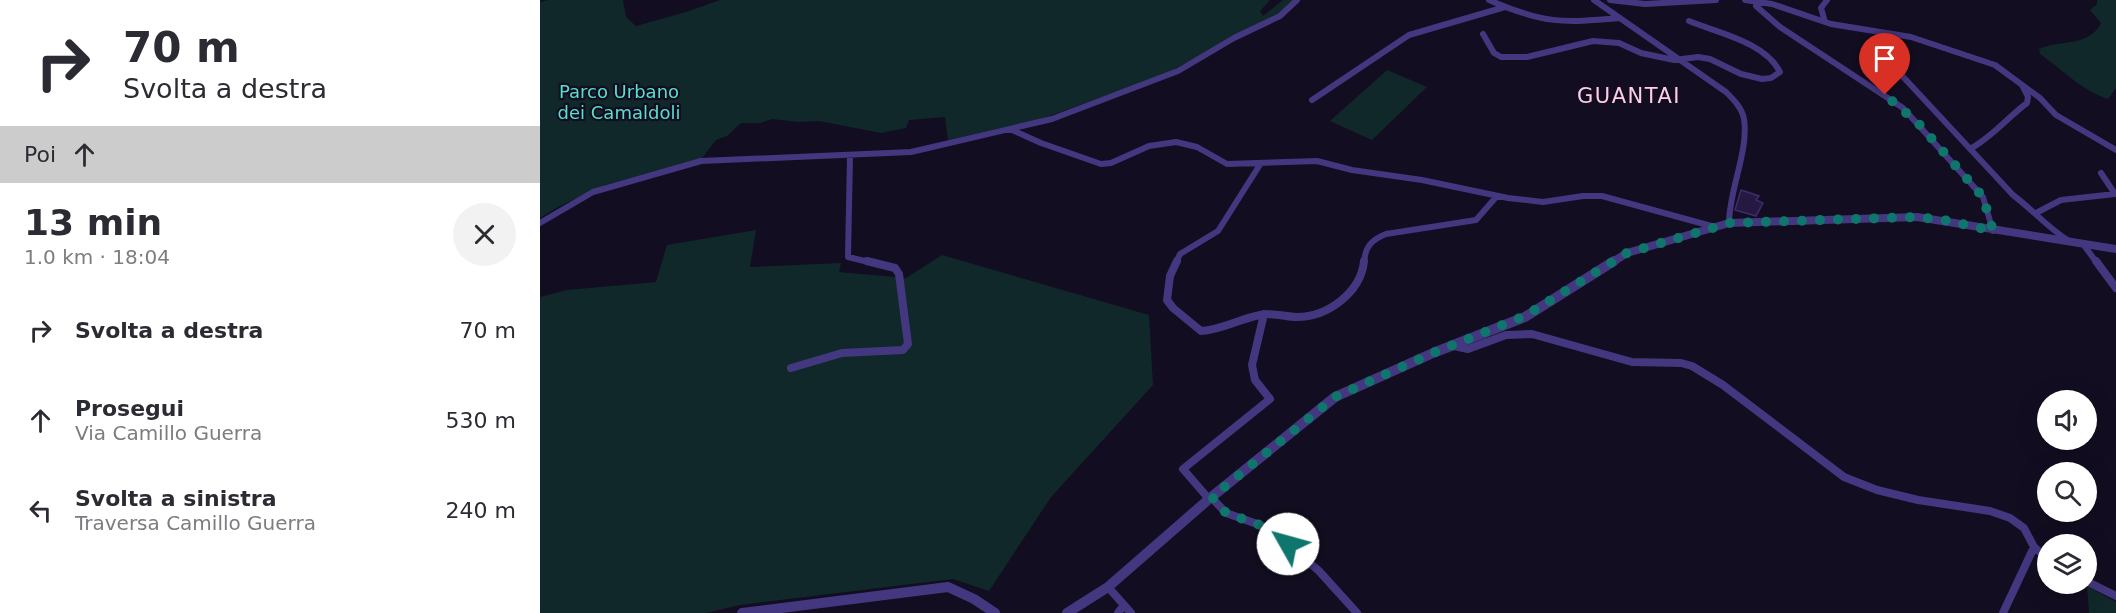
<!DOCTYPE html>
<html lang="it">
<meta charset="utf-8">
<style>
body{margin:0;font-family:"DejaVu Sans",sans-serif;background:#f2f2f3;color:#2b2b33;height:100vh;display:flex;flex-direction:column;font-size:22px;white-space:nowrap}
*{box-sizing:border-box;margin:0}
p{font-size:20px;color:#7c7c81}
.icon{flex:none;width:33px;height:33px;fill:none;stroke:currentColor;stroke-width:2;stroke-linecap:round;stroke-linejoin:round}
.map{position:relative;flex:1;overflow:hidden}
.drawer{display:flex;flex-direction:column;background:#fff;width:540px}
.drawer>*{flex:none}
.top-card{background:#fff;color:#2b2b33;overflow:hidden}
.controls{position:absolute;left:1497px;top:390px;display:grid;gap:12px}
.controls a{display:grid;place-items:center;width:60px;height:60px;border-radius:50%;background:#fff;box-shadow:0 6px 24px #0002;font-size:30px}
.pin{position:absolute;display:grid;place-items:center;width:51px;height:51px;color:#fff;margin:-62px -26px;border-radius:50% 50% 50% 0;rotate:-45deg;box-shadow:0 0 6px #0007}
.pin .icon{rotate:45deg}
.me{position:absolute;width:66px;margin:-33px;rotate:308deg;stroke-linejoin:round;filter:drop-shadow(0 0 4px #0008)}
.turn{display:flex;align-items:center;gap:21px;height:126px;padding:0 24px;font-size:27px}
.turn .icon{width:78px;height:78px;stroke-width:2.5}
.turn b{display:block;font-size:42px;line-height:51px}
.then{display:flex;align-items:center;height:57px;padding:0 24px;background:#0003;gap:12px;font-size:22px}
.round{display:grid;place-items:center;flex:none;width:63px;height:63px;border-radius:32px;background:#f2f2f3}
.summary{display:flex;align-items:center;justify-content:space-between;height:102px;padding:0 24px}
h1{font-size:36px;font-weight:700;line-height:45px}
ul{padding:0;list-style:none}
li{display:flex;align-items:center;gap:18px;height:90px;padding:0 24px}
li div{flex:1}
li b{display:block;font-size:22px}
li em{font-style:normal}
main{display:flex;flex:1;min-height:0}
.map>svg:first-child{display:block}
.green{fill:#10282a}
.building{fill:#261941;stroke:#402b6d;stroke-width:1.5}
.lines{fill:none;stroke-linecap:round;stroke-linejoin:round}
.minor-far1{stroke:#43377f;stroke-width:6}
.minor{stroke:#43377f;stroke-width:8}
.tertiary-far1{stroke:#43377f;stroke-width:8}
.tertiary{stroke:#43377f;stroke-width:10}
.route{stroke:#0f766e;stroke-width:10;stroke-dasharray:0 18}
.labels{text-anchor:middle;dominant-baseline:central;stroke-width:4.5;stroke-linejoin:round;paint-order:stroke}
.park-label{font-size:18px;fill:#58dfcd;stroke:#120d20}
.quarter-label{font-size:21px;letter-spacing:1.5px;fill:#ffcee7;stroke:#120d20}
</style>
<main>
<section class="drawer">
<div class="top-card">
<div class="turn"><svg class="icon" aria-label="right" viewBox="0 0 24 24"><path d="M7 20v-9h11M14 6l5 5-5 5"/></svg><div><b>70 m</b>Svolta a destra</div></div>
<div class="then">Poi<svg class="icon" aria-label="ahead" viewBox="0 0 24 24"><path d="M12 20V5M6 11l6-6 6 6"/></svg></div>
</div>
<div class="summary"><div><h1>13 min</h1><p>1.0 km · 18:04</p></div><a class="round"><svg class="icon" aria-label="close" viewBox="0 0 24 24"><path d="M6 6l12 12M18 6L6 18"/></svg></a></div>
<ul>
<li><svg class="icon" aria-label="right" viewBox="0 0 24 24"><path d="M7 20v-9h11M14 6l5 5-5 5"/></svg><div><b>Svolta a destra</b></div><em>70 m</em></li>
<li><svg class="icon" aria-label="ahead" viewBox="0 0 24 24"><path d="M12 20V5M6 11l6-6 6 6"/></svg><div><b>Prosegui</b><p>Via Camillo Guerra</p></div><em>530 m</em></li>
<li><svg class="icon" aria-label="left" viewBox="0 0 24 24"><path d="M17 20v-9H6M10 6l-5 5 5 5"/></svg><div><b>Svolta a sinistra</b><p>Traversa Camillo Guerra</p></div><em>240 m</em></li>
</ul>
</section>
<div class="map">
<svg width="1576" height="613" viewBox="0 0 1576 613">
<rect width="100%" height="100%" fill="#120d20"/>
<path class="green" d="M9 0H83L86 17 96 26 146 12 180 0H730L720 11 723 16 743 0H753L745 10 625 74 501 119 408 140 405 117 369 120 366 128 341 133 279 121 259 122 232 119 220 123H201L187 136 176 140 162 158 65 185 18 207 0 218V2Z
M1557 0H1576V88L1568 99C1541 90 1523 70 1500 54L1499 49C1521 39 1548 48 1561 23L1550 10 1557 4Z
M847 70 887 87 832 140 790 121Z
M216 230 210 267 301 263 299 272 366 278 402 255 609 315 613 385 511 497 449 591 413 579 200 605 166 613H0V297L27 290 116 282 127 245Z
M1547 586 1576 602V613H1549Z"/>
<path class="building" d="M1201 190 1219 196 1216 200 1223 203 1216 216 1195 210Z"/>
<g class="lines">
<path class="minor-far1" d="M949 0C1003 24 1023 23 1080 18
M1054 0 1186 92C1194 100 1202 108 1204 119 1209 151 1189 190 1189 223
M1070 0 1105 4 1176 0
M1205 0 1232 4 1291 24 1371 37 1455 65 1500 98 1516 115 1576 150
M1216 6 1240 27 1363 108 1443 197 1453 231
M1285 22 1281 8 1287 0
M943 34 954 53 961 57H987L1053 41 1079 43 1101 53 1134 60 1158 57 1170 59 1201 74 1222 79 1231 78 1240 72C1225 42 1178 33 1149 21
M1340 52 1473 195C1493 210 1508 228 1529 241
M772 100 869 35 965 7
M470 129 501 143 561 164 571 163 609 146 636 142 657 147 687 164 777 161 812 170 882 180 968 198 1003 202 1043 196H1062L1175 227
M1430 149C1452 137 1467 118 1487 103L1488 97 1482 85
M310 156 308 257 333 263
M1496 213 1521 200 1575 194 1561 173
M0 223 53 192 161 161 371 152 512 119 638 71 694 38 740 16 757 0
M1543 244 1557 263
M636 263 640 254 678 231 721 163
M824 263C825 247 831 240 846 234L936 220 957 196"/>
<path class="minor" d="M637 261 630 276 627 300 633 308 661 331C682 330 699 319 720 315 732 312 745 317 757 317 788 317 821 292 824 261
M1556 261 1576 288
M914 346 928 349 966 335 992 334 1092 362 1141 363 1152 366 1183 385 1304 477 1337 490 1378 500 1450 511 1470 518 1484 528 1494 547 1508 559
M251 368 302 353 363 350 368 344 359 274 355 268 327 261
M671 497 686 513 731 529 779 571 817 613
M669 499 643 469 730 399 715 380 712 365 724 314
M1546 581 1576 596
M568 587 591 613
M578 613 584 605
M1463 613 1494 547"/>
<path class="tertiary-far1" d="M1071 263 1087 253 1189 223 1377 217 1576 249"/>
<path class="tertiary" d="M202 613 408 587 434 599 455 613
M527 613 568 587 669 499 795 397 893 353 985 317 1074 261"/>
</g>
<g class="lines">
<path class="route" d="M748 544 731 529 686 513 672 497 795 397 893 353 985 316 1087 253 1190 223 1377 217 1404 220 1453 231 1443 197 1378 123 1345 95"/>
</g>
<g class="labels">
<g class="park-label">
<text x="79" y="91">Parco Urbano<tspan x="79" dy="21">dei Camaldoli</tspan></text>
</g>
<g class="quarter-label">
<text x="1089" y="96">GUANTAI</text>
</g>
</g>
</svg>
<div class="controls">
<a><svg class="icon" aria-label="sound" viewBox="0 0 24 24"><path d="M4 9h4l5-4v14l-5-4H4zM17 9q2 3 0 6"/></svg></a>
<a><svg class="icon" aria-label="search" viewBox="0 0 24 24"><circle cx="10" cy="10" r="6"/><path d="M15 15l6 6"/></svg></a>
<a><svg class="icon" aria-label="layers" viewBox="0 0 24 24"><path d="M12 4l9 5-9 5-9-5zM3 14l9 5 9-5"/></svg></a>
</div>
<div class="pin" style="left:1345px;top:95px;background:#d93025"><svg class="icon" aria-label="arrive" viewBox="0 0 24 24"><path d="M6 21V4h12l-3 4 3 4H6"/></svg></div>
<svg class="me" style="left:748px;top:544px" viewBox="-20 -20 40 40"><circle r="19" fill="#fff"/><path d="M0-13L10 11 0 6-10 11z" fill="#0f766e"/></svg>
</div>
</main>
